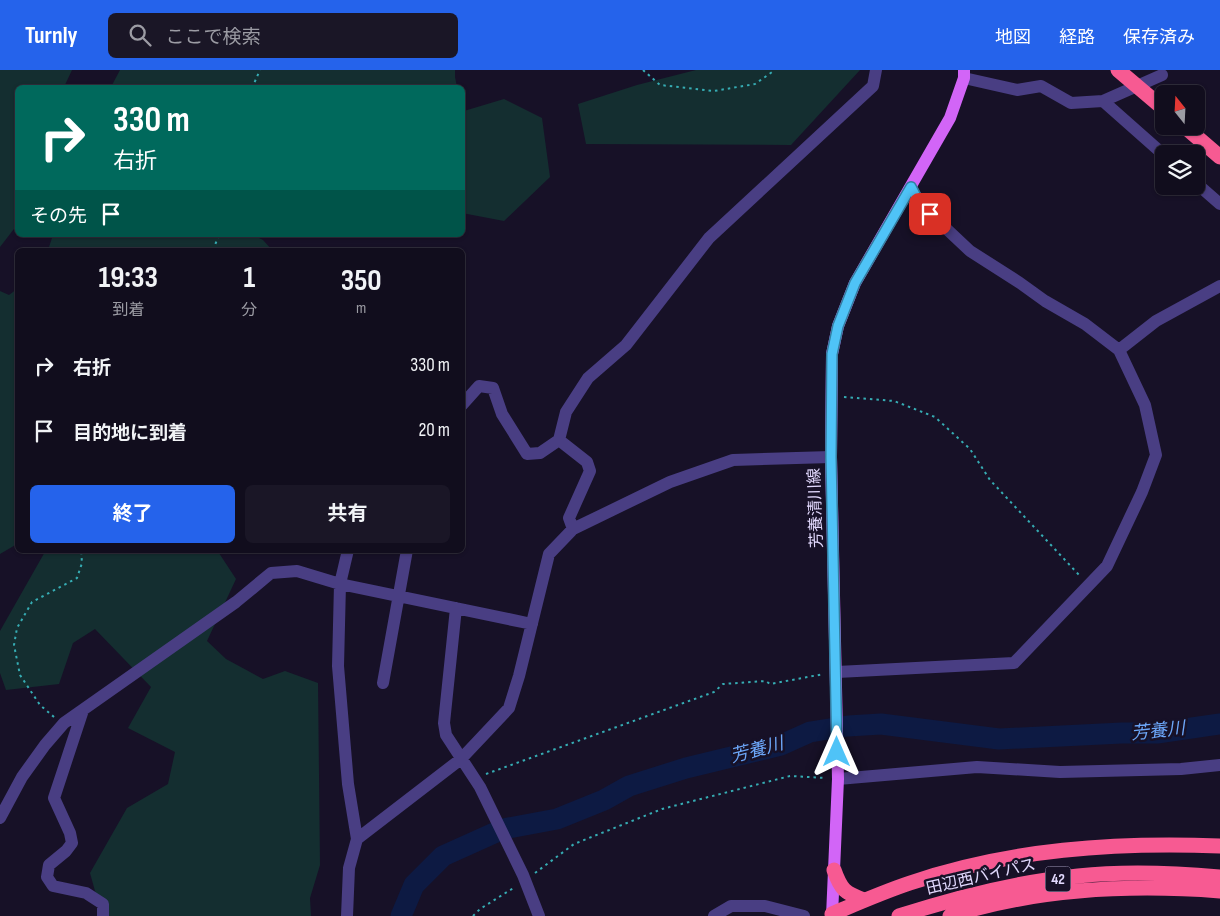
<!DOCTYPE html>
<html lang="ja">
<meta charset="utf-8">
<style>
body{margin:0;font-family:"Sofia Sans Condensed","Noto Sans JP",sans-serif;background:#1a1626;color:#f1f3f6;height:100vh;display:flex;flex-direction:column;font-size:19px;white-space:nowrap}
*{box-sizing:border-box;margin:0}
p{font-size:16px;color:#9c9ca4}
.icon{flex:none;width:28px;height:28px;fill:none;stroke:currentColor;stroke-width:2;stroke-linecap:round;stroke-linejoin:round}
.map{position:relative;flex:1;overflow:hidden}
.drawer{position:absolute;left:15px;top:178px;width:450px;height:305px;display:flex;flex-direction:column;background:#110d1d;border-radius:8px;box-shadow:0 1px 4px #0004,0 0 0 1px #302d3b}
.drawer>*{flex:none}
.guide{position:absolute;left:15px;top:15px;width:450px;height:152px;border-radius:8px;box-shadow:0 1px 4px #0004,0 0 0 1px #302d3b;background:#00695c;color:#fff;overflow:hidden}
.needle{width:32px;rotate:342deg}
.tools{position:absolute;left:1155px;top:15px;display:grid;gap:10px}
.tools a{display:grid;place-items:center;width:50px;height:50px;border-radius:8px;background:#110d1d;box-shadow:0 1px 4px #0004,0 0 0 1px #302d3b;font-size:25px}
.pin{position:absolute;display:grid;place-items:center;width:42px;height:42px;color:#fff;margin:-21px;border-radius:10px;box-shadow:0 2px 8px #0006}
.me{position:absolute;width:55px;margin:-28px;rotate:0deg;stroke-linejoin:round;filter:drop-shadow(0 0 4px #0008)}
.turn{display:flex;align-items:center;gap:18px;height:105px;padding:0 15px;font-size:22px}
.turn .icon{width:65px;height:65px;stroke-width:2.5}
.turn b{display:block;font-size:35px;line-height:42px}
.then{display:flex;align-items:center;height:48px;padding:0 15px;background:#0003;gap:10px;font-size:19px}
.eta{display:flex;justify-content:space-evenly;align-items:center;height:85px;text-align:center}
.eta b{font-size:30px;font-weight:700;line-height:35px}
.action{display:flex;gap:10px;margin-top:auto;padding:10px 15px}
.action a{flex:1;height:58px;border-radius:8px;background:#2563eb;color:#fff;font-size:20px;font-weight:700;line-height:58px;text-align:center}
.action a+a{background:#1a1626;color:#f1f3f6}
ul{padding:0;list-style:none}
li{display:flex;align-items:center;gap:15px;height:65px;padding:0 15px}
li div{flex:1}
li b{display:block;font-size:19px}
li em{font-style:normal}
header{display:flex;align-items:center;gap:30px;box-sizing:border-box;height:70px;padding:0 25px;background:#2563eb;color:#fff}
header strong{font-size:24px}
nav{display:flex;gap:28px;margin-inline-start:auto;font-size:18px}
.search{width:350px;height:45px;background:#1a1626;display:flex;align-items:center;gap:12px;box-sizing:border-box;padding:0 18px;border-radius:8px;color:#9c9ca4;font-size:19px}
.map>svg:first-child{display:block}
.green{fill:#142e30}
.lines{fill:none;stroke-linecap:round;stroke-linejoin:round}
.river{stroke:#0d1a43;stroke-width:21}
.path{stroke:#36acb3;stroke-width:2;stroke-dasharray:2.5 4;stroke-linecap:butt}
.minor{stroke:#493e83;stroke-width:12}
.major{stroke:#d265f7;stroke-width:12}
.highway{stroke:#f75a92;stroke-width:15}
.highway-bridge{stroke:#f75a92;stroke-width:15}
.route-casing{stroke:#337fa1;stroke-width:12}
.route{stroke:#4fc3f7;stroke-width:9}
.labels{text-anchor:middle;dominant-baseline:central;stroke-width:5;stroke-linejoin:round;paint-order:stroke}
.shield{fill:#171127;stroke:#a49cbd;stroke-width:1}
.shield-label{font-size:15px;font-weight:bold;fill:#e1d8fd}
.street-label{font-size:16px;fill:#e1d8fd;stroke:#171127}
.water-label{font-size:18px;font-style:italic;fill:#6ca6f8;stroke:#171127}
</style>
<header>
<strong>Turnly</strong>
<div class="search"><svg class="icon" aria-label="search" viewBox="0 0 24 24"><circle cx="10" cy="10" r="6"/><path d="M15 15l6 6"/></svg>ここで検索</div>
<nav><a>地図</a><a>経路</a><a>保存済み</a></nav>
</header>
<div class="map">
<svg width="1220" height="846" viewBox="0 0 1220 846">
<rect width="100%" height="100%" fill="#171127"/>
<path class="green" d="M0 0H72L64 17 18 18 17 155 0 177Z
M120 0H455V7L457 17H111Z
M696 0H860L791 75 586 74 578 34 637 15Z
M504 29 542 48 550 107 504 151 462 143 463 36 464 41Z
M53 165H253L263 170 272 180H48Z
M17 219V474L0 484V221L9 225Z
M46 480H217L236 509 207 571 226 589 263 609 285 601 318 613 320 795 310 828 311 846H102L90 803 127 738 168 714 175 682 128 658 151 617 95 559 73 573 59 614 6 620 0 603V561Z"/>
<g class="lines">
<path class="river" d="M401 846 414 815 443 786 503 759 557 749 604 730 629 716 686 698 781 675 810 662 848 656 881 654 999 669 1122 663H1157L1220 654"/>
<path class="path" d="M643 0 660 15 714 21 755 14 775 0
M252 18 260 0
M213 180 219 165
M844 327 894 331 935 347 970 379 990 410 1080 506
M54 647 40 635 20 605 14 575 17 558 32 532 77 508 82 493 81 480
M486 704 714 622 723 614 766 611 770 614 824 604
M535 803 574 774 662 739 790 706 825 708
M473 846 480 839 515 817"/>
<path class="minor" d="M964 8 1017 20 1041 16 1071 33 1103 31 1162 5
M1103 31 1164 85
M1196 113 1220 134
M1119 280 1156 251 1220 216
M462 335 479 316 493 318 502 344 527 384 540 383 559 370 566 342 588 308 626 275 709 168 873 16 876 0
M559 370 587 392 590 401 569 448 573 459
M456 538 444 653 446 665 480 717 523 805 539 846
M837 602 1014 593 1107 496 1142 422 1156 385 1145 335 1119 280 1085 254 1045 231 1020 213 970 181 920 134 911 117
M383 613 407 480
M83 640 54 728 70 763 72 773 66 781 49 795 47 807 53 816 86 823 103 834V846
M838 709 977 697 1060 702 1181 699 1220 695
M0 748 22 707 45 675 64 653 236 532 271 503 297 501 340 514 532 554
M357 769 461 689 509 638 519 606 549 484 573 459 670 412 733 390 831 387
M347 846 349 798 357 769 348 714 338 596 340 514 348 480
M714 846 731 836H765L804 846"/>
<path class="major" d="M832 846 838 709 831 387 832 284 838 256 855 213 950 48 964 8V0"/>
<path class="highway" d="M1184 56 1220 87
M834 800C841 820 845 823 864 830
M832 844C858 833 883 822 910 813 1010 779 1115 772 1220 776
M899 846C958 827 1017 812 1078 806 1125 801 1174 803 1220 807
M950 846C1038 818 1129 814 1220 821"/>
<path class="highway-bridge" d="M1118 0 1164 39"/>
</g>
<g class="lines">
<defs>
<path id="route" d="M837 682 831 387 832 284 838 256 855 213 911 117 920 134 930 144"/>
</defs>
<use href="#route" class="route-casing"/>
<use href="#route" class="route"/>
</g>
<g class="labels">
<rect class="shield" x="1045.5" y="796.5" width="25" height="25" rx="4"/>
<g class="shield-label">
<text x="1058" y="809">42</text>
</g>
<g class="street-label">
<text transform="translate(816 438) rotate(-92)">芳養清川線</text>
<text transform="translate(981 807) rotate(-13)">田辺西バイパス</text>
</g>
<g class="water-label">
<text transform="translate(1158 661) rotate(-6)">芳養川</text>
<text transform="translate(757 680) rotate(-15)">芳養川</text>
</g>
</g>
</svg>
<div class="tools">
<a><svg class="needle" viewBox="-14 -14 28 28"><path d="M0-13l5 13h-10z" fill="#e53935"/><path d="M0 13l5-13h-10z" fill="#9c9ca4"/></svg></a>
<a><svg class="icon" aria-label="layers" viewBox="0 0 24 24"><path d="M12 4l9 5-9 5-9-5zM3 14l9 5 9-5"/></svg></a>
</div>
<div class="pin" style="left:930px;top:144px;background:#d93025"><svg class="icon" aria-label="arrive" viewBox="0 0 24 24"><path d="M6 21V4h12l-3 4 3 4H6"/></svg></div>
<svg class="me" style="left:837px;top:682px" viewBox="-20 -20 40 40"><path d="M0-17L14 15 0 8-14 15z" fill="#4fc3f7" stroke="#fff" stroke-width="4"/></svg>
<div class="guide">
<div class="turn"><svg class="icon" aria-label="right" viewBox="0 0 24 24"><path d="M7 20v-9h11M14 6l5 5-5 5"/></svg><div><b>330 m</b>右折</div></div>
<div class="then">その先<svg class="icon" aria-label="arrive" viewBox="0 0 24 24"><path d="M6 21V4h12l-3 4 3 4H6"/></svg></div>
</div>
<section class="drawer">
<div class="eta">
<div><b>19:33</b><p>到着</p></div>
<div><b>1</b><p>分</p></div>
<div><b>350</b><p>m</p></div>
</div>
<ul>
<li><svg class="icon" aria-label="right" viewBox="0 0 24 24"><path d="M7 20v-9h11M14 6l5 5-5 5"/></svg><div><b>右折</b></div><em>330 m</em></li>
<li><svg class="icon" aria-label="arrive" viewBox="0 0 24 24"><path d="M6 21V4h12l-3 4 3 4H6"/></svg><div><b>目的地に到着</b></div><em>20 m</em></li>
</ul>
<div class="action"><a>終了</a><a>共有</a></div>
</section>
</div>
